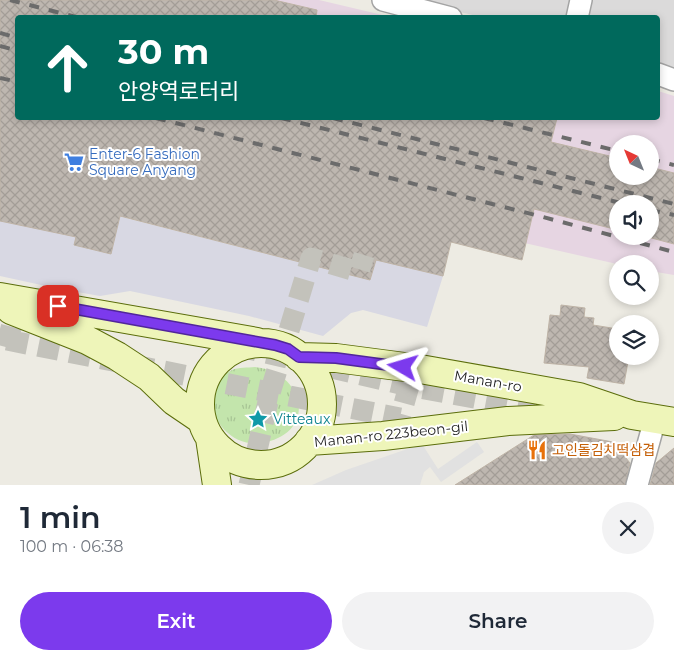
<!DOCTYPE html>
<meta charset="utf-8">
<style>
body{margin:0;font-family:Montserrat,"Noto Sans KR",sans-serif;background:#f2f2f3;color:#1f2937;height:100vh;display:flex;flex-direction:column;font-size:19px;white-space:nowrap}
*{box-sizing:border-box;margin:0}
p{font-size:16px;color:#747a83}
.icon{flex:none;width:28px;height:28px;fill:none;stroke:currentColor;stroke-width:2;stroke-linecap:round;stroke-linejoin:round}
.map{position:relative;height:485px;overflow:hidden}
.sheet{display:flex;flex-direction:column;background:#fff;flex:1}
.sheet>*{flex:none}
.banner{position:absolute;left:15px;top:15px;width:645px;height:105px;border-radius:5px;box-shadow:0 2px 8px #0003;background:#00695c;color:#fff;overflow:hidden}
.needle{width:32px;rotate:317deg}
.buttons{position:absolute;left:609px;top:135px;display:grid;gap:10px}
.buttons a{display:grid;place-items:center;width:50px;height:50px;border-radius:50%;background:#fff;box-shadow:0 2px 8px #0003;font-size:25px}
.pin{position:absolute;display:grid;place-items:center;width:42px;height:42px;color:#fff;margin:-21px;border-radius:10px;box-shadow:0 2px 8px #0006}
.me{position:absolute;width:55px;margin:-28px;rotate:277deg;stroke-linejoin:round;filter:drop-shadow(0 0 4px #0008)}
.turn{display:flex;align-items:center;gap:18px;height:105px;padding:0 20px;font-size:22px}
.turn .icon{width:65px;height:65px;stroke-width:2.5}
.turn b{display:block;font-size:35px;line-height:42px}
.round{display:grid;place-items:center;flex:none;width:52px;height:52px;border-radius:26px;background:#f2f2f3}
.head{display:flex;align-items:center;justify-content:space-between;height:85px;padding:0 20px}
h1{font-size:30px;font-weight:600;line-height:38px}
.action{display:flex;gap:10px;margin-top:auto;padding:10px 20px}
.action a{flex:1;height:58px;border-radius:30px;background:#7c3aed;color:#fff;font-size:20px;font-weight:600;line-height:58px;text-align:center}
.action a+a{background:#f2f2f3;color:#1f2937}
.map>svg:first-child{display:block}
.residential{fill:#dbdada}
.industrial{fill:#e6d5e2;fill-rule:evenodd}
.grass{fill:url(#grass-tufts)}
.parking{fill:#e1e1e1}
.plaza{fill:#d8d8e3}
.building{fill:url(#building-cross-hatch);stroke:#beb3a6}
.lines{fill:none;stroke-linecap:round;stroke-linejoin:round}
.street-tunnel{stroke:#c3c2bb;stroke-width:21;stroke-dasharray:21 11;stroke-linecap:butt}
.street-casing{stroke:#a4a4a4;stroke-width:24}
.secondary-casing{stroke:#5b6d0b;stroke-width:30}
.street{stroke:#fff;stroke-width:21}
.secondary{stroke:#eef5b9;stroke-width:28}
.rail{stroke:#6b6b6b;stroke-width:4;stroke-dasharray:10 10;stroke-linecap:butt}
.route-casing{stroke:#51269a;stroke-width:12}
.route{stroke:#7c3aed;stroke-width:9}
.labels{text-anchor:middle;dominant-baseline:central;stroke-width:4;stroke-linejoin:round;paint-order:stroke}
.shop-label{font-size:14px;fill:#366cbe;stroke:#fff;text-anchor:start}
.street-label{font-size:14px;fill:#1d1d1d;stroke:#fff}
.culture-label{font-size:14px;fill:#0d838f;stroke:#fff;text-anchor:start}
.food-label{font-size:14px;fill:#c56008;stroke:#fff;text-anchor:start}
</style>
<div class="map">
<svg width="674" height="485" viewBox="0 0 674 485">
<defs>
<pattern id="grass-tufts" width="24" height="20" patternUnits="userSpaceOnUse" patternTransform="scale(1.25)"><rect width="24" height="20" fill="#c3e5ac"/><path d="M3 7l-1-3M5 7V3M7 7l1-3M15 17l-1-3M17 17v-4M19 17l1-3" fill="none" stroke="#a7c494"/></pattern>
<pattern id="building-cross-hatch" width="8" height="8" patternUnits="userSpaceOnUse" patternTransform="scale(1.25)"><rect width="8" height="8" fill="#beb7b0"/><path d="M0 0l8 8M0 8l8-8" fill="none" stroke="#a39d97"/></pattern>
</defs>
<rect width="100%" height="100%" fill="#edebe3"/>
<path class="residential" d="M410 0H674V72L658 67V18L481 17Z"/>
<path class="industrial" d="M0 0H319L391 17 18 18V118H658V91L674 96V275L650 271V264H617L0 124ZM618 144H650V176H618ZM618 204H650V236H618Z"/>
<path class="grass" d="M255 367C305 372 319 434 261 443 220 449 190 390 232 370 239 367 247 368 255 367Z"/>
<path class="parking" d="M477 442 484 452 441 482 430 467 424 472 420 485H312L346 470 422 444 438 469Z"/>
<path class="plaza" d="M83 207 370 280 376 260 443 276 427 327 363 310 351 313 323 336 249 316 130 291 100 296 55 288 0 276V221L69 235Z"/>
<path class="building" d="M0 0H274L317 10 316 18H18V118H557L551 142 618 158V176H650V167L674 173V244L644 236H650V204H618V230L534 209 522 260 451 242 443 276 376 260 370 280 120 216 111 254 74 245 76 237 0 221Z
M561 305 585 308 584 317 594 318 593 325 618 329V356H629L624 384 587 378 589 367 544 363 550 315 560 316Z
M570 434 613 442 630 463 625 485H455L534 435Z
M674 448V485H650L656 463Z"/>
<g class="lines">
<path class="street-tunnel" d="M7 340 400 418 409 386
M236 346 409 386 534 409
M6 347 19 298
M249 485 270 393 311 258 359 272 364 255"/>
<defs>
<path id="street" d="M383 0 451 18
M577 18 581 0
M658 74 674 80
M637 485 655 419"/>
<path id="secondary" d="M0 297 257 342
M11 310 87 340 117 356 149 377 174 401 202 420
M200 404a61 61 0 1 1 122 0a61 61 0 1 1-122 0Z
M299 357 336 358 420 369 579 397 632 415 674 422
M210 438 217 485
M309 441 383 436 508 421 614 416"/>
</defs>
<use href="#street" class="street-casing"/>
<use href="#secondary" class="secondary-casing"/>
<use href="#street" class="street"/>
<use href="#secondary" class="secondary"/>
<path class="rail" d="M10 0 80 18
M0 33 18 38
M0 46 18 51
M0 78 18 82
M156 118 543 217 674 252
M281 118 625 204
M333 118 674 204
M484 118 618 151
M650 159 674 165
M650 210 674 215"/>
</g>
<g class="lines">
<defs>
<path id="route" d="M58 306 275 345 288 349 299 357 336 358 403 367"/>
</defs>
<use href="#route" class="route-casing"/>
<use href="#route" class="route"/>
</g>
<defs>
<symbol id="supermarket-bare" viewBox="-9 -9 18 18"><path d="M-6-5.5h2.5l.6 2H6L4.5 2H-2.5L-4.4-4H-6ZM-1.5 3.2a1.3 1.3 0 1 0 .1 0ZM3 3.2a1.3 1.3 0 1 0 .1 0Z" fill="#3f7fe0" stroke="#fff" stroke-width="2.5" paint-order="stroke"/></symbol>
<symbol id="sight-bare" viewBox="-9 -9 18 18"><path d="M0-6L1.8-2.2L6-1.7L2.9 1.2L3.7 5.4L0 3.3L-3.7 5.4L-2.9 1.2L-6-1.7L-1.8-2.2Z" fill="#0f9aa8" stroke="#fff" stroke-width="2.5" paint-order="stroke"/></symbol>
<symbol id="restaurant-bare" viewBox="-9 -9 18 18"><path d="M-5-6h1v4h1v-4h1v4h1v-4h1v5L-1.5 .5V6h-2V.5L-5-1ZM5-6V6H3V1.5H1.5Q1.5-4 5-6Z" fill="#e8710a" stroke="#fff" stroke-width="2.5" paint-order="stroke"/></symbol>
</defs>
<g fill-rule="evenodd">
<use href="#supermarket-bare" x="60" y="148" width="28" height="28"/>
<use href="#sight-bare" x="244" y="405" width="28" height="28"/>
<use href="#restaurant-bare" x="523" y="436" width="28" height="28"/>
</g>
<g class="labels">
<g class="shop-label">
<text x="89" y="154">Enter-6 Fashion<tspan x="89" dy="16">Square Anyang</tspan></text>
</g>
<g class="street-label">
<text transform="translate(488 381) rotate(10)">Manan-ro</text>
<text transform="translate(391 434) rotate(-6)">Manan-ro 223beon-gil</text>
</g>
<g class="culture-label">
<text x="273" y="419">Vitteaux</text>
</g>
<g class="food-label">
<text x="552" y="450">고인돌김치떡삼겹</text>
</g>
</g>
</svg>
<div class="buttons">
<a><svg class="needle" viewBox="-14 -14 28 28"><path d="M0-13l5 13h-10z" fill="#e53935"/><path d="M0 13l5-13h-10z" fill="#747a83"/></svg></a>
<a><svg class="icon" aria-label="sound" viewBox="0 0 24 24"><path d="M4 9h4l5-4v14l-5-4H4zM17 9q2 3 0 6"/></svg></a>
<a><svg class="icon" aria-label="search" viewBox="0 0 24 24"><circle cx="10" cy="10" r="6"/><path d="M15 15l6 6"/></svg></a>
<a><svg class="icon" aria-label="layers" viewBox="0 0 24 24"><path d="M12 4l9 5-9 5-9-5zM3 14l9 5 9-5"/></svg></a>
</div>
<div class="pin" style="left:58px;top:306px;background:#d93025"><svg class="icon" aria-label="arrive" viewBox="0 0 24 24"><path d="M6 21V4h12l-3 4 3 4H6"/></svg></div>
<svg class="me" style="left:403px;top:367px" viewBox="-20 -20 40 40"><path d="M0-17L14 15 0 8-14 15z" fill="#7c3aed" stroke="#fff" stroke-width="4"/></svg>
<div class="banner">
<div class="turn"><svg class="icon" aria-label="ahead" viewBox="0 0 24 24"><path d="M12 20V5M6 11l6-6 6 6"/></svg><div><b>30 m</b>안양역로터리</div></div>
</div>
</div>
<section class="sheet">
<div class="head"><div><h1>1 min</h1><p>100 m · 06:38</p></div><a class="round"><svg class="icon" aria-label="close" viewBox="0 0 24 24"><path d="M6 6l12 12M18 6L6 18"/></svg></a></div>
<div class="action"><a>Exit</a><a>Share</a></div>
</section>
